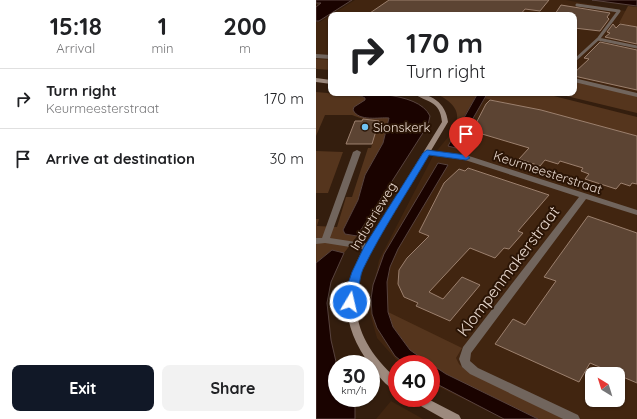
<!DOCTYPE html>
<style>
body{margin:0;font-family:Quicksand,sans-serif;background:#f2f2f2;color:#202124;height:100vh;display:flex;flex-direction:column;font-size:15px;white-space:nowrap}
*{box-sizing:border-box;margin:0}
p{font-size:13px;color:#757577}
.icon{flex:none;width:22px;height:22px;fill:none;stroke:currentColor;stroke-width:2;stroke-linecap:round;stroke-linejoin:round}
.map{position:relative;flex:1;overflow:hidden}
.sheet{display:flex;flex-direction:column;background:#fff;width:316px}
.sheet>*{flex:none}
.guide{position:absolute;left:12px;top:12px;width:249px;height:84px;border-radius:8px;box-shadow:0 1px 3px #0004;background:#fff;color:#202124;overflow:hidden}
.needle{width:26px;rotate:322deg}
.controls{position:absolute;left:269px;top:367px;display:grid;gap:8px}
.controls a{display:grid;place-items:center;width:40px;height:40px;border-radius:8px;background:#fff;box-shadow:0 1px 3px #0004;font-size:20px}
.speed{position:absolute;left:12px;top:355px;display:flex;gap:8px;font-size:20px;font-weight:700;text-align:center}
.speed>*{display:grid;place-content:center;width:52px;height:52px;border-radius:50%;background:#fff;box-shadow:0 1px 3px #0004;line-height:1}
.speed small{font-size:10px;font-weight:400}
.speed .limit{border:6px solid #d22;background:#fff;color:#111}
.pin{position:absolute;display:grid;place-items:center;width:34px;height:34px;color:#fff;margin:-41px -17px;border-radius:50% 50% 50% 0;rotate:-45deg;box-shadow:0 0 4px #0007}
.pin .icon{rotate:45deg}
.me{position:absolute;width:44px;margin:-22px;rotate:9deg;stroke-linejoin:round;filter:drop-shadow(0 0 3px #0008)}
.turn{display:flex;align-items:center;gap:14px;height:84px;padding:0 12px;font-size:18px}
.turn .icon{width:52px;height:52px;stroke-width:2.5}
.turn b{display:block;font-size:28px;line-height:34px}
.eta{display:flex;justify-content:space-evenly;align-items:center;height:68px;text-align:center}
.eta b{font-size:24px;font-weight:700;line-height:28px}
.button{display:flex;gap:8px;margin-top:auto;padding:8px 12px}
.button a{flex:1;height:46px;border-radius:8px;background:#111827;color:#fff;font-size:16px;font-weight:700;line-height:46px;text-align:center}
.button a+a{background:#f2f2f2;color:#202124}
ul{padding:0;list-style:none}
li{display:flex;align-items:center;gap:12px;height:60px;padding:0 12px;border-top:1px solid #e0e0e0}
li div{flex:1}
li b{display:block;font-size:15px}
li em{font-style:normal}
main{display:flex;flex:1;min-height:0}
.map>svg:first-child{display:block}
.built{fill:#412510;fill-rule:evenodd}
.green{fill:#55351d}
.water{fill:#1a0300;stroke:#58433e}
.building{fill:#5c4433;stroke:#9c806e}
.lines{fill:none;stroke-linecap:round;stroke-linejoin:round}
.lane{stroke:#71655d;stroke-width:3}
.street{fill:#71655d;fill-rule:evenodd}
.secondary{fill:#9d8a7e;fill-rule:evenodd}
.route{fill:#1a73e8;stroke:#114b97}
.poi-dot{fill:#6ec2f3;stroke:#2a1405;stroke-width:1.5}
.labels{text-anchor:middle;dominant-baseline:central;stroke-width:4;stroke-linejoin:round;paint-order:stroke}
.poi-label{font-size:13px;fill:#e8d8ce;stroke:#2a1405;text-anchor:start}
.street-label{font-size:13px;fill:#e8d8ce;stroke:#2a1405}
.near-street-label{font-size:16px;fill:#e8d8ce;stroke:#2a1405}
</style>
<main>
<section class="sheet">
<div class="eta">
<div><b>15:18</b><p>Arrival</p></div>
<div><b>1</b><p>min</p></div>
<div><b>200</b><p>m</p></div>
</div>
<ul>
<li><svg class="icon" aria-label="right" viewBox="0 0 24 24"><path d="M7 20v-9h11M14 6l5 5-5 5"/></svg><div><b>Turn right</b><p>Keurmeesterstraat</p></div><em>170 m</em></li>
<li><svg class="icon" aria-label="arrive" viewBox="0 0 24 24"><path d="M6 21V4h12l-3 4 3 4H6"/></svg><div><b>Arrive at destination</b></div><em>30 m</em></li>
</ul>
<div class="button"><a>Exit</a><a>Share</a></div>
</section>
<div class="map">
<svg width="321" height="419" viewBox="0 0 321 419">
<rect width="100%" height="100%" fill="#341e0e"/>
<path class="built" d="M39 0H250L321 13V104L258 89V15H15V63L0 62V22H4Z
M169 93 321 125V419H188L115 383V364H84L61 338 53 310 63 260 118 154ZM276 374H302V400H276Z
M75 401 107 419H60Z"/>
<path class="green" d="M312 6 321 7V27L303 23Z
M0 59 15 60V70L0 69Z
M258 82 321 96V113L238 93H258Z
M0 92 45 96 49 98 56 118H73L67 143 49 175 42 200 27 230 29 234 41 236 28 253 16 250 0 263V219H3L1 226 21 227 30 197H36L52 148H55L63 121 47 119 36 115H9L0 136Z
M119 93H162L139 132C138 127 141 124 141 119 143 106 129 98 119 93Z
M165 93H226L321 117V136L228 111 176 100 168 98 171 94Z
M0 151 27 152 12 193H0Z
M72 312 146 348 140 358 143 364 147 368 247 419H222L130 374 94 350 77 327Z"/>
<path class="water" d="M0 0H36L3 21H0V7L5 3H0Z
M276 0H321V6Z
M16 93C40 93 102 90 114 116L112 125 41 236 29 234 27 230 42 200 49 175 67 143 73 118C63 117 43 122 37 110L38 107 49 100V98L45 96Z
M162 93 171 94 140 148 132 146Z
M122 163 132 165 82 249 74 267 71 282 72 312 77 327 94 350 114 364H89L79 356 61 328 56 314 55 299 57 285 68 254Z
M16 250 28 253 15 282 11 303 15 340 21 366V398H36L39 403V419H0V263Z
M115 364 130 374 222 419H188L115 381Z"/>
<path class="building" d="M73 0H233L224 11 209 9 204 15H51Z
M245 5 294 13 291 17 293 19 284 31 258 28V15L239 14Z
M297 24 300 28 304 24 321 27V44L289 37 294 33 291 32Z
M284 42 321 50V90L258 76V73L273 59 268 58Z
M174 100 225 110 321 136V184L316 183 314 186 305 183 300 189 269 179 273 174 265 171 267 168 244 161 242 164 229 160 224 166 203 159 213 148 156 131 170 104Z
M47 119 63 121 56 144H30L39 121H46Z
M152 168 233 195 202 231 207 233 193 249 188 248 179 258 154 248 113 292 127 299 146 277 164 285 134 321 100 306 102 303 88 297 82 284 83 270 91 258 113 236 103 232 128 183 143 169 149 171Z
M272 216 321 233V383L274 363 263 382 179 344 197 319 209 325 240 281 228 277Z"/>
<g class="lines">
<path class="lane" d="M282 39 321 47
M258 61 283 38 303 11 261 5"/>
<path class="street" d="M0 54 15 55V59L0 58Z
M258 78 321 93V97L258 82Z
M41 150 45 152 14 238 53 244 57 247 53 250 9 243 0 244V238H6L37 152Z
M111 151 153 156 321 210V215L270 199 155 353 154 361 162 368 262 415 264 419H247L154 374 146 367 143 359 147 347 263 197 149 160 109 154 107 153Z"/>
<path class="secondary" d="M0 78 15 80V84L0 82Z
M97 93C115 93 130 103 132 122L53 255C28 304 41 344 81 379V391C70 387 61 374 55 366 28 330 23 297 44 255L126 122C124 100 111 103 97 93Z
M94 398H110L143 415 145 419H128L96 401Z"/>
</g>
<path class="route" d="M111 150 150 155 154 158 150 160 113 155C91 193 66 230 47 269 42 280 44 295 38 305H31L29 302 32 284 36 272 48 247 107 153Z"/>
<circle class="poi-dot" cx="49" cy="127" r="4"/>
<g class="labels">
<g class="poi-label">
<text x="57" y="127">Sionskerk</text>
</g>
<g class="street-label">
<text transform="translate(232 172) rotate(18)">Keurmeesterstraat</text>
<text transform="translate(57 216) rotate(-59)">Industrieweg</text>
</g>
<g class="near-street-label">
<text transform="translate(192 271) rotate(-53)">Klompenmakerstraat</text>
</g>
</g>
</svg>
<div class="controls">
<a><svg class="needle" viewBox="-14 -14 28 28"><path d="M0-13l5 13h-10z" fill="#e53935"/><path d="M0 13l5-13h-10z" fill="#757577"/></svg></a>
</div>
<div class="speed"><div>30<small>km/h</small></div><div class="limit">40</div></div>
<div class="pin" style="left:150px;top:158px;background:#d93025"><svg class="icon" aria-label="arrive" viewBox="0 0 24 24"><path d="M6 21V4h12l-3 4 3 4H6"/></svg></div>
<svg class="me" style="left:34px;top:302px" viewBox="-20 -20 40 40"><circle r="17" fill="#1a73e8" stroke="#fff" stroke-width="3"/><path d="M0-11L8 9 0 5-8 9z" fill="#fff"/></svg>
<div class="guide">
<div class="turn"><svg class="icon" aria-label="right" viewBox="0 0 24 24"><path d="M7 20v-9h11M14 6l5 5-5 5"/></svg><div><b>170 m</b>Turn right</div></div>
</div>
</div>
</main>
